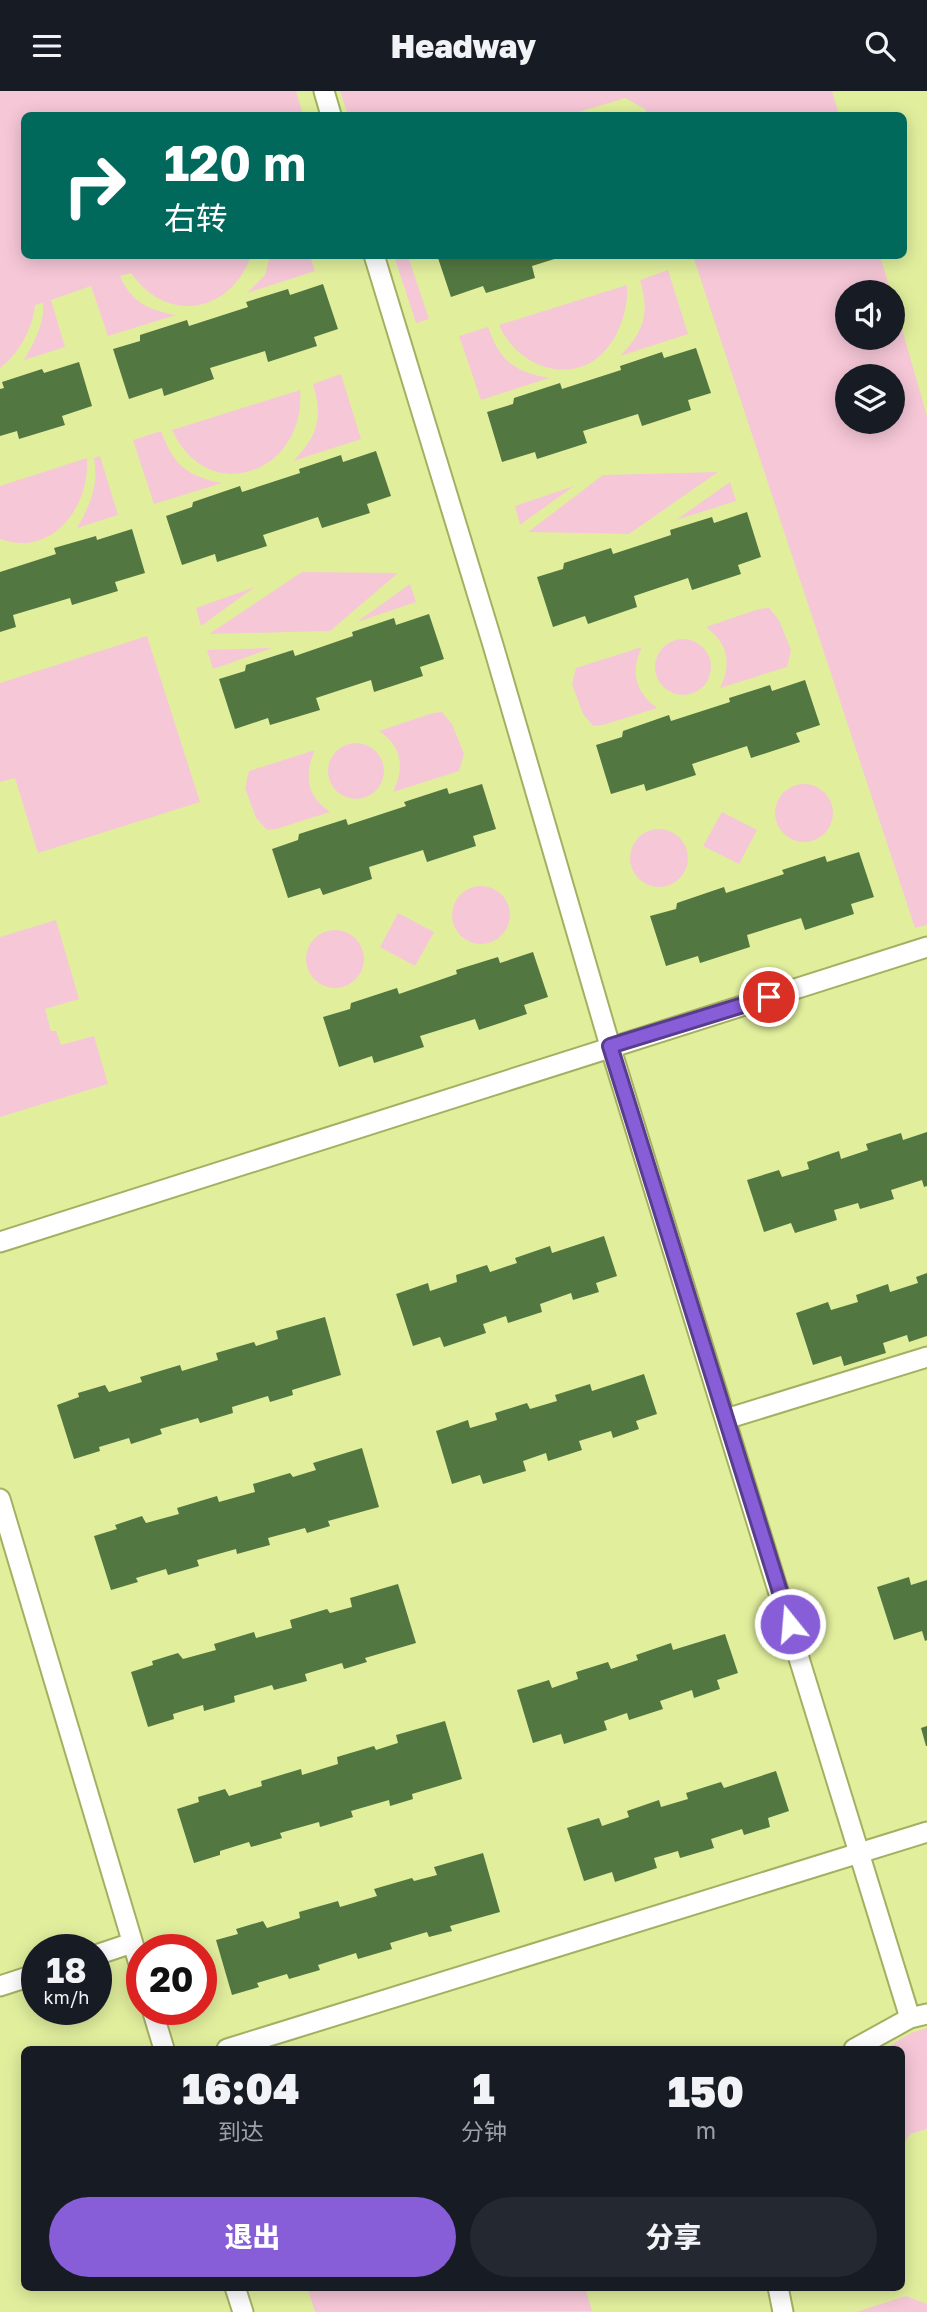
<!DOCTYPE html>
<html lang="zh">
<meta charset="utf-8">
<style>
body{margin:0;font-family:"Golos Text","Noto Sans SC",sans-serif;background:#242831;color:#f1f3f6;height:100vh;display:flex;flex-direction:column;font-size:26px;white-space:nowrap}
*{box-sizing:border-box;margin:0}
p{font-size:23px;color:#9ea1a6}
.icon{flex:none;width:38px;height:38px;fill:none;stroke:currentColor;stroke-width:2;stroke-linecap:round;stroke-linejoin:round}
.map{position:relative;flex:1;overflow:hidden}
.details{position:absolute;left:21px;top:1955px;width:884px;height:245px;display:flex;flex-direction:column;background:#171b24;border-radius:10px;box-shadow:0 4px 18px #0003}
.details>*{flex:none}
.hud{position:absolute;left:21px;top:21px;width:886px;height:147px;border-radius:10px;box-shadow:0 4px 18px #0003;background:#00695c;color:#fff;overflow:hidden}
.fabs{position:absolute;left:835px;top:189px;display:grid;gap:14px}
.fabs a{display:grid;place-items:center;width:70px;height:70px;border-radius:50%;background:#171b24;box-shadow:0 4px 18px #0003;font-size:35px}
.speed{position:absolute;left:21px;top:1843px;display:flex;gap:14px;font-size:35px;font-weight:700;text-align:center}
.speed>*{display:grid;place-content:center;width:91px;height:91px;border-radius:50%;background:#171b24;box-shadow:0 4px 18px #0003;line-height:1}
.speed small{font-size:18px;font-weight:400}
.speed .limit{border:10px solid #d22;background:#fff;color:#111}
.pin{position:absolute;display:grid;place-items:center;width:60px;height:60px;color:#fff;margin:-30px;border:4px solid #fff;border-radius:50%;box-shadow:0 2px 7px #0007}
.me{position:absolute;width:77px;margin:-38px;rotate:343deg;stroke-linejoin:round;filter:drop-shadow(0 0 5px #0008)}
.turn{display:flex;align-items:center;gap:24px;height:147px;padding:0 28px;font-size:32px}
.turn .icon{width:91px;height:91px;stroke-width:2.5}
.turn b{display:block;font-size:49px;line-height:60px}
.eta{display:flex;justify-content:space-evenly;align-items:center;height:119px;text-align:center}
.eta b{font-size:42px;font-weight:800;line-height:49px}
.primary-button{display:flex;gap:14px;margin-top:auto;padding:14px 28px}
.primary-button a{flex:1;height:80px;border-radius:42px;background:#885ed8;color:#fff;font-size:28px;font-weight:800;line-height:80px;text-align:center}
.primary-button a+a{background:#242831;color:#f1f3f6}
header{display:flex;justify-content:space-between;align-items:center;height:91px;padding:0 28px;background:#171b24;font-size:32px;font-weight:800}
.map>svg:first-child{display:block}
.green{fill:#f6c7d7;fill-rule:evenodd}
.building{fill:#527740}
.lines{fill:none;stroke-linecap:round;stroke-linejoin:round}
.lane-casing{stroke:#a4b061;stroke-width:23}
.lane{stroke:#fff;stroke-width:19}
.route-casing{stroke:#583d8c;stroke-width:18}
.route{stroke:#885ed8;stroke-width:12}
</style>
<header><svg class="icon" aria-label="menu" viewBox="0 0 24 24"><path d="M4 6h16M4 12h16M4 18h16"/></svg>Headway<svg class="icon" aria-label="search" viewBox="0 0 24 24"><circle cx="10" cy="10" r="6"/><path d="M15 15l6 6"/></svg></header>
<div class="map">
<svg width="927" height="2221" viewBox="0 0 927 2221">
<rect width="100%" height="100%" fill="#e1ef9d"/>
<path class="green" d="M0 0H296L303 24H24V164L251 165C230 223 166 233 131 182L120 185C132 212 149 219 176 224L108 245 91 195 51 209 65 256 24 269C34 252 45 232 43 212L35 214C33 237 19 263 0 277Z
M340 0H832L839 24H647L645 18 625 7 569 24H348Z
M270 165H310L315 180 247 202 265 184Z
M394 165H408L429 228 416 232Z
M693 165H880L891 201H847V247H892L893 207 927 325V834L915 837ZM847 285H892V331H847Z
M668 179 688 243 620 265C644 240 650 223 640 189Z
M627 194C629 223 615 259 588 273 553 290 513 267 499 234Z
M488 236C500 270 514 281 549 287L481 309 459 245Z
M341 283 361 348 293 370C318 345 323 327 313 293Z
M300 299C307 380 209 419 172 339Z
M161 340C174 375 187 385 222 392L154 413 133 349Z
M100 365 118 424 77 437C90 415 99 393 94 367Z
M87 367C90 416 52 467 0 448V395Z
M718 381 629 443 528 441 603 384Z
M730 391 736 410 676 429Z
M574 395 520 434 515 415Z
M302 481 398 482 330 540 209 543Z
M410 493 416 511 357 531Z
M255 496 201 535 196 517Z
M769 517 779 529 791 559 787 576 720 597C732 573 728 552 706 536L759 518Z
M147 545 200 711 38 762 15 687 0 691V592Z
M655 576a28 28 0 1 1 56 0a28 28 0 1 1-56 0Z
M642 556C630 580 635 601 657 617L603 634 593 635 583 623 572 593 576 577Z
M272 557 213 578 207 559Z
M442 621 452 633 464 663 459 680 393 701C405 677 402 655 379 640L433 622Z
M328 680a28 28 0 1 1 56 0a28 28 0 1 1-56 0Z
M315 659C304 684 306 705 330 721L276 738 267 739 256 727 245 697 249 680Z
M775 722a29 29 0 1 1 58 0a29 29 0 1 1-58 0Z
M722 721 757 739 739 773 703 755Z
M630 767a29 29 0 1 1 58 0a29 29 0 1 1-58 0Z
M452 824a29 29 0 1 1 58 0a29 29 0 1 1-58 0Z
M398 822 434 841 415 875 380 856Z
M56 829 79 908 45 918 51 940H56L61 954 94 945 108 993 0 1026V846Z
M306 868a29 29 0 1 1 58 0a29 29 0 1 1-58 0Z
M927 1937V2038L910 2043 901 2058V1958H884L911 1942Z
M307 2196H585L592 2220 315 2221Z
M906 2205 927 2213V2221H856Z"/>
<path class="building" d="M437 164H564V165L532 175 535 187 486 202 483 195 451 206Z
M323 193 338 238 314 246 317 255 268 271 265 260 210 277 214 288 164 305 162 297 129 308 113 258 140 250V244L187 229 189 235 248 216 246 211 288 198 290 204Z
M696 257 711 302 688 309 691 319 642 335 638 323 583 340 587 352 537 368 535 361 502 371 487 321 513 313 514 307 560 292 562 298 621 279 620 275 662 261 664 267Z
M79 271 92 315 62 325 65 334 19 348 17 340 0 345V298L4 297 2 291 42 278 44 282Z
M376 360 391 405 367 413 370 422 322 437 318 426 263 444 267 455 217 471 215 463 182 474 166 425 192 416 193 411 240 395 242 401 300 382 299 378 341 364 343 371Z
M747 421 761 466 738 474 741 483 692 499 688 487 634 505 637 516 588 533 585 525 553 536 537 486 563 478 564 472 611 457 613 463 671 444 670 439 712 426 714 432Z
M132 438 145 482 115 491 118 500 72 514 70 507 13 524 16 536 0 541V481L56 463 54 457 96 445 97 449Z
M429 523 444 568 420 576 423 585 374 601 371 589 316 607 320 619 270 634 268 627 235 638 219 588 245 580 246 574 293 559 295 565 353 545 352 541 394 527 396 534Z
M805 589 820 634 796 642 800 651 751 667 747 655 692 673 696 684 646 700 644 693 611 703 596 654 622 646 623 640 669 624 671 630 730 611 729 607 770 594 772 600Z
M482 693 496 738 473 745 476 755 427 771 423 759 369 776 372 788 323 804 320 797 288 807 272 758 298 749 299 743 346 728 348 734 406 715 404 711 447 697 449 703Z
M859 761 874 806 851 813 854 823 805 839 801 827 747 844 750 856 700 872 698 865 666 875 650 825 676 818 677 812 724 796 726 802 784 783 782 779 825 765 827 771Z
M533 861 548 906 524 914 527 923 479 939 475 928 420 945 424 956 374 972 372 965 339 976 323 926 350 918 351 912 397 897 399 903 457 883 456 879 498 866 500 872Z
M927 1041V1095L924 1096 922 1089 891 1099 894 1108 860 1118 858 1112 834 1119 837 1129 795 1142 791 1132 764 1141 747 1089 779 1079 782 1086 809 1078 807 1071 839 1060 841 1068 868 1059 866 1053 901 1042 903 1049Z
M604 1145 617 1185 596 1192 599 1201 573 1209 571 1202 540 1213 542 1221 508 1232 506 1225 483 1233 486 1242 444 1256 440 1246 413 1255 396 1203 428 1192 430 1200 457 1191 456 1184 487 1174 490 1181 517 1172 515 1167 550 1155 552 1162Z
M927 1182V1245L909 1251 907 1244 883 1252 886 1262 844 1275 841 1265 813 1274 796 1222 828 1211 831 1219 858 1211 856 1204 888 1193 890 1201 918 1192 916 1186Z
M325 1226 341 1284 292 1299 293 1304 270 1311 268 1305 232 1316 233 1322 200 1332 198 1327 160 1338 162 1343 131 1353 129 1347 99 1356 100 1360 74 1368 57 1314 79 1306 78 1302 105 1294 109 1301 142 1291 140 1286 180 1274 182 1280 218 1269 216 1262 254 1251 256 1255 278 1248 276 1240Z
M644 1283 657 1323 636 1330 639 1338 613 1347 611 1340 579 1350 582 1359 548 1370 546 1362 523 1370 526 1380 483 1393 480 1384 452 1393 436 1340 468 1329 470 1337 497 1329 495 1322 527 1312 530 1318 557 1310 555 1304 590 1293 592 1300Z
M362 1357 379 1416 328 1430 330 1435 307 1442 305 1437 268 1447 270 1454 237 1463 236 1458 197 1469 199 1475 168 1484 166 1478 136 1487 138 1491 111 1499 94 1445 117 1438 115 1434 142 1425 146 1432 179 1423 177 1417 217 1405 219 1411 255 1401 253 1393 290 1382 293 1386 316 1379 313 1372Z
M909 1486 911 1494 927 1489V1549L925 1550 922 1540 894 1549 877 1496Z
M398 1493 416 1552 365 1567 367 1571 344 1578 342 1572 305 1583 307 1590 274 1599 272 1594 234 1605 235 1611 204 1620 203 1614 173 1623 174 1628 148 1636 131 1581 153 1574 152 1570 178 1562 183 1568 216 1559 214 1553 254 1541 256 1547 292 1537 290 1529 327 1518 330 1522 352 1516 350 1507Z
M725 1543 738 1582 717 1589 720 1598 694 1607 692 1599 660 1610 663 1618 629 1629 627 1622 604 1630 607 1639 564 1653 561 1643 533 1652 517 1599 549 1589 552 1597 578 1588 576 1581 608 1571 611 1578 638 1569 636 1564 671 1552 673 1559Z
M445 1630 462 1688 412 1703 413 1708 390 1715 389 1709 351 1720 353 1726 320 1736 319 1731 280 1742 282 1747 251 1756 249 1751 220 1760V1764L194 1772 177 1718 199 1711 198 1706 225 1698 229 1705 262 1695 261 1690 301 1678 302 1684 338 1673 337 1666 374 1655 376 1659 398 1652 396 1644Z
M927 1635V1655H926L921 1637Z
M776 1680 789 1720 768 1727 770 1736 744 1744 742 1738 711 1748 714 1757 680 1767 678 1760 654 1767 657 1777 615 1791 612 1781 584 1790 567 1737 599 1727 602 1735 629 1726 627 1720 659 1709 661 1716 688 1708 686 1702 721 1691 724 1697Z
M483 1762 500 1821 450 1835 452 1840 429 1846 427 1841 390 1852 392 1858 358 1868 356 1862 318 1874 320 1879 289 1888 287 1883 257 1892 259 1896 232 1904 216 1849 238 1843 236 1838 263 1830 267 1837 300 1827 299 1821 338 1810 340 1816 377 1805 374 1798 412 1787 414 1790 437 1784 434 1776Z"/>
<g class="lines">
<defs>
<path id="lane" d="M324 0 331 24
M374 164 493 554 610 955 910 1927
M0 1151 927 856
M726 1328 927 1266
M0 1408 142 1883
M96 1864 132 1852
M0 1895 37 1883
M152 1918 164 1958
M227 1958 927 1741
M854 1958 910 1927 927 1923
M235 2196 243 2221
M778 2196 783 2221"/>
</defs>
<use href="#lane" class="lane-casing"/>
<use href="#lane" class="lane"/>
</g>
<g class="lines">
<defs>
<path id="route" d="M769 906 610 955 790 1533"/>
</defs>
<use href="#route" class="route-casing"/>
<use href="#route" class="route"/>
</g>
</svg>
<div class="fabs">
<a><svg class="icon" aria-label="sound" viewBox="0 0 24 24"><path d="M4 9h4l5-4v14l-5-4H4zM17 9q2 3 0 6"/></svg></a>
<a><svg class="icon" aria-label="layers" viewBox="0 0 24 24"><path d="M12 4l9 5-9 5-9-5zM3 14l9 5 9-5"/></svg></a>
</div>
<div class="speed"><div>18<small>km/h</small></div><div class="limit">20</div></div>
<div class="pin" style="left:769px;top:906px;background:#d93025"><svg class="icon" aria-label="arrive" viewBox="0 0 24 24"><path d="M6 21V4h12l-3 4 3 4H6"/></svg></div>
<svg class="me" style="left:790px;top:1533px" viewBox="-20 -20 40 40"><circle r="17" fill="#885ed8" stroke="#fff" stroke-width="3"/><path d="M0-11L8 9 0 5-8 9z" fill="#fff"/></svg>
<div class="hud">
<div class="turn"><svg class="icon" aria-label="right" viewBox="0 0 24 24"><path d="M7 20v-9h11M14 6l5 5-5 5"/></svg><div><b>120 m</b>右转</div></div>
</div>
<section class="details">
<div class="eta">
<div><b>16:04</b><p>到达</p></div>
<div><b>1</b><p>分钟</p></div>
<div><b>150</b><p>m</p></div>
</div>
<div class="primary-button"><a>退出</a><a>分享</a></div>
</section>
</div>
